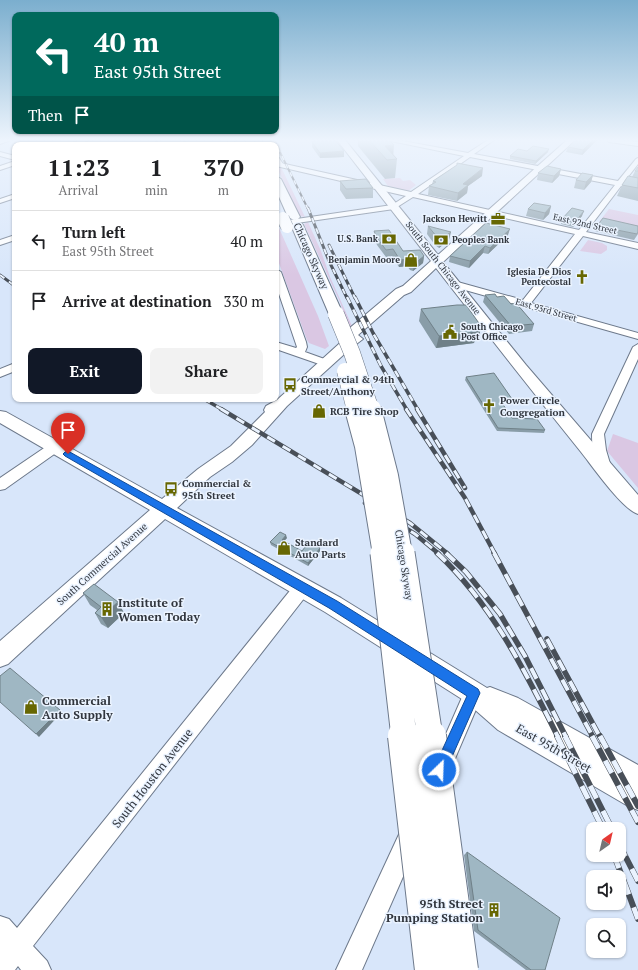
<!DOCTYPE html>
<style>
body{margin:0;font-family:"PT Serif",serif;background:#f2f2f2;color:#202124;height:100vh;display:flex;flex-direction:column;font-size:15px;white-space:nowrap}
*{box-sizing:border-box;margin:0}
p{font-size:13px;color:#757577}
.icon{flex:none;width:22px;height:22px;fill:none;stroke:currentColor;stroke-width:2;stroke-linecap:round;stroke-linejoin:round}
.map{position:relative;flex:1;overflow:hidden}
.panel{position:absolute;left:12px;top:142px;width:267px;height:260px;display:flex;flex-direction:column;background:#fff;border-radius:8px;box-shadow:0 1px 3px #0004}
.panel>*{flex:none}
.guide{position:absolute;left:12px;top:12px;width:267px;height:122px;border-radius:8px;box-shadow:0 1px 3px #0004;background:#00695c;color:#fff;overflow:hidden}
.needle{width:26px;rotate:34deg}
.controls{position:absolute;left:586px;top:822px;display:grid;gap:8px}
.controls a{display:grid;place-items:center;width:40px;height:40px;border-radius:8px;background:#fff;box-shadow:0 1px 3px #0004;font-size:20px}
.pin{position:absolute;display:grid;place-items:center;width:34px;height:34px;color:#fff;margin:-41px -17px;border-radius:50% 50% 50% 0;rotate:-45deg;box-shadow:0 0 4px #0007}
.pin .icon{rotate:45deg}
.me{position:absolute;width:44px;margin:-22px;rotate:24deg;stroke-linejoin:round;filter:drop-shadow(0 0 3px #0008)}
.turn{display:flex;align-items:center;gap:14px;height:84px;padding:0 16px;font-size:18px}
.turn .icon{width:52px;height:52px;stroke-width:2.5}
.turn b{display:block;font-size:28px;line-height:34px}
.then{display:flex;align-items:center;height:38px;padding:0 16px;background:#0003;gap:8px;font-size:15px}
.eta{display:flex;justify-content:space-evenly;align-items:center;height:68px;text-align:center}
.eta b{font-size:24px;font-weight:800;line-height:28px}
.primary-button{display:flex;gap:8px;margin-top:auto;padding:8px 16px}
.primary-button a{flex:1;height:46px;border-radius:8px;background:#111827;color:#fff;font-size:16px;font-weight:800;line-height:46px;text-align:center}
.primary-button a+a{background:#f2f2f2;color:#202124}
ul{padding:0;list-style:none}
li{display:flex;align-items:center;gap:12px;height:60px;padding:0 16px;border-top:1px solid #e0e0e0}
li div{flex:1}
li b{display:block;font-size:15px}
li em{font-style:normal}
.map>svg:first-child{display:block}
.green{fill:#dac7e3}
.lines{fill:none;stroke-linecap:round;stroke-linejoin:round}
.minor-casing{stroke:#6d798b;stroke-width:2}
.major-casing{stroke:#6d798b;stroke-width:2}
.highway-casing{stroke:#6d798b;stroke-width:2}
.minor{fill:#fff;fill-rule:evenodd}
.major{fill:#fff;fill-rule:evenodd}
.highway{fill:#fff;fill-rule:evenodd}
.rail-far5-casing{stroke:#484f58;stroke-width:2}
.rail-far4-casing{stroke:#484f58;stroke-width:3}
.rail-far3-casing{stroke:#484f58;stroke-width:3.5}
.rail-far2-casing{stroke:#484f58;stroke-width:4.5}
.rail-far1-casing{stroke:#484f58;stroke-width:5.5}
.rail-casing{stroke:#484f58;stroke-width:6}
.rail-far5{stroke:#eaf3ff;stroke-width:1.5;stroke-dasharray:4.5;stroke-linecap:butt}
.rail-far4{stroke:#eaf3ff;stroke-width:2;stroke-dasharray:5.5;stroke-linecap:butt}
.rail-far3{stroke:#eaf3ff;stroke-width:2.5;stroke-dasharray:7;stroke-linecap:butt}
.rail-far2{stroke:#eaf3ff;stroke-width:3;stroke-dasharray:9;stroke-linecap:butt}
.rail-far1{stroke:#eaf3ff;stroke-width:4;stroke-dasharray:12;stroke-linecap:butt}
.rail{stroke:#eaf3ff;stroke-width:5;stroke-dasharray:14;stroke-linecap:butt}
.highway-bridge-far4-casing{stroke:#6d798b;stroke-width:13;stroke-linecap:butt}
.highway-bridge-far3-casing{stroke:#6d798b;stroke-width:17;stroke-linecap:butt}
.highway-bridge-far2-casing{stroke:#6d798b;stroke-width:22;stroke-linecap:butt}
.highway-bridge-far1-casing{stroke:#6d798b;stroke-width:27;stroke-linecap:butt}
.highway-bridge-casing{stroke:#6d798b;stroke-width:34;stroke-linecap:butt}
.highway-bridge-far4{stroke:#fff;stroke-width:12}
.highway-bridge-far3{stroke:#fff;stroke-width:16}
.highway-bridge-far2{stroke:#fff;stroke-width:20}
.highway-bridge-far1{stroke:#fff;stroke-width:25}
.highway-bridge{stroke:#fff;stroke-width:32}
.wall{fill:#899da8}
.shaded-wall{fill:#6f8088}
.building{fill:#9fb7c3;stroke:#6f8088}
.route{fill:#1a73e8;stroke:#114b97}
.labels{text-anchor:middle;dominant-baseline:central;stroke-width:3;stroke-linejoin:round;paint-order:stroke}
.far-poi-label{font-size:9px;font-weight:bold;fill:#31363e;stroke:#eaf3ff;text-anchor:end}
.far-street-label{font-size:9px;fill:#31363e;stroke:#eaf3ff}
.street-label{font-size:10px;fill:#31363e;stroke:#eaf3ff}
.poi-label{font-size:10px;font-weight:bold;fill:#31363e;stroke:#eaf3ff;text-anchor:start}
.near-poi-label{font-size:12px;font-weight:bold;fill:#31363e;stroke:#eaf3ff;text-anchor:start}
.near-street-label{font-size:12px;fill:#31363e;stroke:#eaf3ff}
</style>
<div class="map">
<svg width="638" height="970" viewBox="0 0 638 970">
<rect width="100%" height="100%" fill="#d8e6fa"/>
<path class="green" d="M281 167 305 217 300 216 277 168Z
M400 178 403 181 410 180 416 185 408 191 388 186 383 179Z
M609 209 638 215V225L635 230 599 222Z
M308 222 321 251 330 277 352 326 349 328 340 302 304 224Z
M276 228H279L318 316 329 346 325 349 309 343 307 340 276 255Z
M588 240 602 243 607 246V250L601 254 580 251Z
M613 434 638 443V488L607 451Z"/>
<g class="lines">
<defs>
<path id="minor" d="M81 140H89L76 145H67Z
M162 140H177L196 145C187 145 178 142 169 142 164 142 157 145 150 145Z
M228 140H234L235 145H229Z
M386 140H397L468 153 488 140H494L474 154 618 181 636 159 638 158V164L624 182 638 185V189L621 186 586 232 638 243V249L583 236 531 303 638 333V339L451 286 449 284 454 281 523 300 575 234 413 197 394 209 276 226V222L392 205 406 196 276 166V162L411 192 464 156ZM470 157 615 185 579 230 418 194Z
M606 140H620L638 142V146L609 142Z
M0 152 15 156V160L0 156Z
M15 161V165L0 170V166Z
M15 194V198L0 203V199Z
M15 235V240L0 245V240Z
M276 269 281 272 306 342 307 347 305 352 330 361 332 363 330 365H322L276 349V342L296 348 297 347 276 285Z
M638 344V359L604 434 606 450 611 467 609 470 604 472 599 470C593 459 592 446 592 434L633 347Z
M15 363V371L0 377V369Z
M55 443 60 444 62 447 60 450 5 489 0 490V478L50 444Z
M303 580 309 582 311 587 309 592 33 946 47 961 51 970H21L18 966 15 970H0V916L9 919 17 928 297 582Z
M474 684 481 686 483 693 448 775 441 778 434 775 431 768 467 686Z
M409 827 417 830 420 838 362 970H336L401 830Z"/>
<path id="major" d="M0 140H11L0 144Z
M337 140H345L438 255 567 140H575L443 262 526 365 638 495V514C622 509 593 467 581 452 532 391 484 330 436 268L411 292 404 295 358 335 363 339 351 348 287 406 252 445 232 462 210 477 177 508 341 598 487 688 490 687 518 698 638 765V810L628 806 498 730 465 701 325 612 165 519 8 664 0 667V641L150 510 0 423V411L6 412 162 499 198 469 231 446 265 412 264 410 266 406 277 400 340 343 345 332 396 289 403 286 431 261Z"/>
<path id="highway" d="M245 140H253L256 145H248Z
M262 140H270L273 145H265Z
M276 157 279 158 283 164 281 166H276Z
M276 176 281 179 300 217 298 219 294 220 288 217 276 190Z
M297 222 301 223 303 225 343 314 341 317 336 318 331 317 329 314 291 225 293 223Z"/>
</defs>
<use href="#minor" class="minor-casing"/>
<use href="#major" class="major-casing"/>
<use href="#highway" class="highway-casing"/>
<use href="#minor" class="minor"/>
<use href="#major" class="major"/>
<use href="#highway" class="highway"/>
<defs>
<path id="rail-far5" d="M274 140 308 209"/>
<path id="rail-far4" d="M308 208 329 261 347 298
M329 245 355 298
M0 275 15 286"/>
<path id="rail-far3" d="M347 297 381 366 407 410
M355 297 373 333 418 410
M204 399 223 410"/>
<path id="rail-far2" d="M221 409 410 523 448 554
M406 409 465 498 495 554
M417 409 465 488
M365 503 415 534 439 554"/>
<path id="rail-far1" d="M437 553C492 604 525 671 558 737
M446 553 466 572 500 614 525 656 566 737
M494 553 593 737
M547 639 600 737"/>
<path id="rail" d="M557 736 603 829
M565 736 612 829
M592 736 638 822
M600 736 638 806
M619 844 638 881
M614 855 638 919"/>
</defs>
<use href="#rail-far5" class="rail-far5-casing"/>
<use href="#rail-far4" class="rail-far4-casing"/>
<use href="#rail-far3" class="rail-far3-casing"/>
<use href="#rail-far2" class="rail-far2-casing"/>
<use href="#rail-far1" class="rail-far1-casing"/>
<use href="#rail" class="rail-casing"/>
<use href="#rail-far5" class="rail-far5"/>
<use href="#rail-far4" class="rail-far4"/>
<use href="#rail-far3" class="rail-far3"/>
<use href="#rail-far2" class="rail-far2"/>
<use href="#rail-far1" class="rail-far1"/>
<use href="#rail" class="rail"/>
<defs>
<path id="highway-bridge-far4" d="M283 218 287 227"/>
<path id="highway-bridge-far3" d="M336 314 352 353 371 410
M345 371 355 410"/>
<path id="highway-bridge-far2" d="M355 409 365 446 383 554
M371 409 388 476 402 554"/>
<path id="highway-bridge-far1" d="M383 553 404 737
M402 553 430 737"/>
<path id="highway-bridge" d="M404 736 431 970
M430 736 462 970"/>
</defs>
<use href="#highway-bridge-far4" class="highway-bridge-far4-casing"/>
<use href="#highway-bridge-far3" class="highway-bridge-far3-casing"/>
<use href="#highway-bridge-far2" class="highway-bridge-far2-casing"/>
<use href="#highway-bridge-far1" class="highway-bridge-far1-casing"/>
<use href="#highway-bridge" class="highway-bridge-casing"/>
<use href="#highway-bridge-far4" class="highway-bridge-far4"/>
<use href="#highway-bridge-far3" class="highway-bridge-far3"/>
<use href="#highway-bridge-far2" class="highway-bridge-far2"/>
<use href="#highway-bridge-far1" class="highway-bridge-far1"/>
<use href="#highway-bridge" class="highway-bridge"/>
</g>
<path class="wall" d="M311 140H335L344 151V157L320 158 312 147V142Z
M358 140H389L393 155 397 159 395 178 385 179 358 146Z
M597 140 582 155 566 152 568 147Z
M527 151 548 152 535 164 510 159V156Z
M638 167V201L617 196 622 185 632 177 635 171Z
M561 169 559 176 552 183 537 180 538 173Z
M593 175 591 182 584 190 574 188 576 180Z
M482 176 468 186 467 193 457 201 428 195 429 186 432 184 433 181Z
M340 181 373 188V198L346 199 340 190Z
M551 206 549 214 543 220 526 216 528 209Z
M582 216 573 227 561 224 562 219Z
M428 226 449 240 439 248 435 245 427 234Z
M597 226 638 234 634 240 595 231Z
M374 231 403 251 424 256 423 263 413 271 410 270 407 266 399 267 392 256 386 257 377 245 374 238Z
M508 235 488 254 483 253 469 268 449 262 450 256Z
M485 295 497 297 511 304 534 324 532 331 509 334 483 302Z
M421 309 481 326 479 338 475 339 474 343 436 348 419 321Z
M466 377 512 399 511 402 502 403 512 418 545 430 544 433 497 431 465 380Z
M287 538 284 541 302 551H320L308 566 271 545 270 542Z
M83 593 118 602 124 613 108 628 101 624 95 613 97 610 90 605Z
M467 852 545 970H526L474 931 464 855Z"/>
<path class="shaded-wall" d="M593 140H597L582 155 583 150Z
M394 145 393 159 385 146Z
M549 149 548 152 535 164 536 161Z
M344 151V157L320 158V153Z
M483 168 482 176 468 186 467 193 457 201 458 193 463 184Z
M561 169 559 176 552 183 554 176Z
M593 175 591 182 584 190 586 182Z
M551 206 549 214 543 220 545 213Z
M584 211 582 216 573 227 575 222Z
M510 229 508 235 488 254 490 248Z
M451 232 449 240 439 248 440 240Z
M485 246 483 253 469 268 470 261Z
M424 256 423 263 413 271 414 264Z
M408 259 407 266 399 267 400 260Z
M481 326 479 338 475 339 474 343 436 348 439 336 474 327Z
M286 535 287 538 282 543V540Z
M320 548V551L308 566V563Z
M118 602 124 613 108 628 101 617Z
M60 710 62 712 39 737 36 734Z"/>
<path class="building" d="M314 140H335L344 151 320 153 312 142 316 141Z
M369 140H389L394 145 385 146 397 159 387 160Z
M576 140H593L583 150 568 147Z
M533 146 549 149 536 161 510 156 518 149 527 151Z
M457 163 483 168 463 184 468 185 458 193 429 186 436 182 433 181 457 165Z
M547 166 561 169 554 176 538 173Z
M638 167V171H635Z
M582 173 593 175 586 182 576 180Z
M628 176 638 178V188L622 185Z
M366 179 373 188 346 189 340 181Z
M534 203 551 206 545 213 528 209Z
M572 208 584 211 575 222 562 219Z
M603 218 638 226V232L637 234 597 226Z
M486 223 510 229 490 248 485 246 470 261 450 256Z
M428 226 451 232 440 240 437 237Z
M389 230 403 251 420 250 424 256 414 264 411 263 408 259 400 260 393 249 386 250 378 239 374 231Z
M495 294 497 297 504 296 511 304 516 303 534 324 511 326 485 295Z
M457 305H466L481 326 474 327 477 332 439 336 421 309Z
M494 373 512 399 500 400 512 418 537 419 545 430 498 428 466 377Z
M280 532 286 535 282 540 302 551 309 542 320 548 308 563 270 542Z
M94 584 118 602 101 617 95 613 101 607 83 593Z
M10 668 60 710 36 734 0 702V676Z
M467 852 560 918 545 970H531L478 930Z"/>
<linearGradient id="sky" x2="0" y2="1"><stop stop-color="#7baece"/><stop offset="0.51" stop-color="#edf4fd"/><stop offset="1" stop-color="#edf4fd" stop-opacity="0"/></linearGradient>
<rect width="638" height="275" fill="url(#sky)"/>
<path class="route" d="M68 451 337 601 478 689 480 693 444 775 439 777 435 775 433 770 467 696 329 608 65 456 63 454 65 452Z"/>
<defs>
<symbol id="office-bare" viewBox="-9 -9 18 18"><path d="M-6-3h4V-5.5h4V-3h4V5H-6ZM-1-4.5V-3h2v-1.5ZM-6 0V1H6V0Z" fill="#676702" stroke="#eaf3ff" stroke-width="2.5" paint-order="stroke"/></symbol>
<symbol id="bank-bare" viewBox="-9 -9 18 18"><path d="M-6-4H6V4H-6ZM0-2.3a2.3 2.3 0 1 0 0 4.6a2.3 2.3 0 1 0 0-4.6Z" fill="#676702" stroke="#eaf3ff" stroke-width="2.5" paint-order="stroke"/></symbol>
<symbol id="shop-bare" viewBox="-9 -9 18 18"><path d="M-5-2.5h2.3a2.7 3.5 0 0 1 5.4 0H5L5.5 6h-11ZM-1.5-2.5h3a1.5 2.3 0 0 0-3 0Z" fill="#676702" stroke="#eaf3ff" stroke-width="2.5" paint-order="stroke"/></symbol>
<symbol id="church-bare" viewBox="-9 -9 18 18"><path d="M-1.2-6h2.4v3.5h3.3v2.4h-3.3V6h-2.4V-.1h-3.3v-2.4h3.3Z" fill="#676702" stroke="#eaf3ff" stroke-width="2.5" paint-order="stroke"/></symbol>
<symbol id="civic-bare" viewBox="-9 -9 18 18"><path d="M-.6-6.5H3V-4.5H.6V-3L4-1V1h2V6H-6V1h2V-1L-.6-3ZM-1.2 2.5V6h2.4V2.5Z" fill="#676702" stroke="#eaf3ff" stroke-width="2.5" paint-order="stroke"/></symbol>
<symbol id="bus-bare" viewBox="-9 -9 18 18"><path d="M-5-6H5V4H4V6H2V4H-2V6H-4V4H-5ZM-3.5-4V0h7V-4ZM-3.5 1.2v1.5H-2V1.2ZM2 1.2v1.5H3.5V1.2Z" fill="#676702" stroke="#eaf3ff" stroke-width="2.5" paint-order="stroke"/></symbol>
<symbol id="building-bare" viewBox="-9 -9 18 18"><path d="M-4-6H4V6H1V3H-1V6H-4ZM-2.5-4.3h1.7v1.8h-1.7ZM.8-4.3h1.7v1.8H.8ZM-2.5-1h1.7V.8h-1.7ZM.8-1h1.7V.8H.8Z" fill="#676702" stroke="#eaf3ff" stroke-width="2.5" paint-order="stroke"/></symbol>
</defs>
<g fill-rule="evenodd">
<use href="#office-bare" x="488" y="209" width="20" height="20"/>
<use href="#bank-bare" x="379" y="229" width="20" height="20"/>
<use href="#bank-bare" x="431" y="230" width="20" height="20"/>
<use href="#shop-bare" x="401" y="250" width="20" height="20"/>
<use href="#church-bare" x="572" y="267" width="20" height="20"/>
<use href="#civic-bare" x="440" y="322" width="20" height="20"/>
<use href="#bus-bare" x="280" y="375" width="20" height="20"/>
<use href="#church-bare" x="479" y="396" width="20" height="20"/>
<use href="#shop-bare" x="309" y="401" width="20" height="20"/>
<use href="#bus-bare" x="161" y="479" width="20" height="20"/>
<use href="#shop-bare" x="274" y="538" width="20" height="20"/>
<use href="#building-bare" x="97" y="599" width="20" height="20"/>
<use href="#shop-bare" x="21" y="697" width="20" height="20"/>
<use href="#building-bare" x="484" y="900" width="20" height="20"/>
</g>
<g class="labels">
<g class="far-poi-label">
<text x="487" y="219">Jackson Hewitt</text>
<text x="378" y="239">U.S. Bank</text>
<text x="452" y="240" text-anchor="start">Peoples Bank</text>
<text x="400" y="260">Benjamin Moore</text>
<text x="571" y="272">Iglesia De Dios<tspan x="571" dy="10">Pentecostal</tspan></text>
<text x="461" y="327" text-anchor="start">South Chicago<tspan x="461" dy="10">Post Office</tspan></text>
</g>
<g class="far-street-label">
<text transform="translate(585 224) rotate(13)">East 92nd Street</text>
<text transform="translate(443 268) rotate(52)">South South Chicago Avenue</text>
<text transform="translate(546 310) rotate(16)">East 93rd Street</text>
</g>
<g class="street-label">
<text transform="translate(311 256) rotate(66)">Chicago Skyway</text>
<text transform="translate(102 564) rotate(-42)">South Commercial Avenue</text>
<text transform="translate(404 565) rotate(81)">Chicago Skyway</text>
</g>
<g class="poi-label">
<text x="301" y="379">Commercial &amp; 94th<tspan x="301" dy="12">Street/Anthony</tspan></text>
<text x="500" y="400">Power Circle<tspan x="500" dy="12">Congregation</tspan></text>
<text x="330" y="411">RCB Tire Shop</text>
<text x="182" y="483">Commercial &amp;<tspan x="182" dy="12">95th Street</tspan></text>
<text x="295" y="542">Standard<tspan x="295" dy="12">Auto Parts</tspan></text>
</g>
<g class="near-poi-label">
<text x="118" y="602">Institute of<tspan x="118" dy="14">Women Today</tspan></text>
<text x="42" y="700">Commercial<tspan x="42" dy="14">Auto Supply</tspan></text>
<text x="483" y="903" text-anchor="end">95th Street<tspan x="483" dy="14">Pumping Station</tspan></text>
</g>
<g class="near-street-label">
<text transform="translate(554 748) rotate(30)">East 95th Street</text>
<text transform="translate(152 778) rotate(-52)">South Houston Avenue</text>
</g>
</g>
</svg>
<div class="controls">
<a><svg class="needle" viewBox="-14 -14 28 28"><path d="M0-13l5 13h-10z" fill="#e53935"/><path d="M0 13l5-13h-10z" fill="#757577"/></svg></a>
<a><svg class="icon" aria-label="sound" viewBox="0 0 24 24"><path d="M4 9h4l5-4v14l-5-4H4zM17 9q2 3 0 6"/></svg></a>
<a><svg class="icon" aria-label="search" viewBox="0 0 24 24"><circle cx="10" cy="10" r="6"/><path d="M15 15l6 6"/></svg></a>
</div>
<div class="pin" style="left:68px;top:454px;background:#d93025"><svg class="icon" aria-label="arrive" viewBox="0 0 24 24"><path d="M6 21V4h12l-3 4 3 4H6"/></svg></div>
<svg class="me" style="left:439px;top:770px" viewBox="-20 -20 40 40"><circle r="17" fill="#1a73e8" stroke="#fff" stroke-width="3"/><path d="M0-11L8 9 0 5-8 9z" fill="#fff"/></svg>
<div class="guide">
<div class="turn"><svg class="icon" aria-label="left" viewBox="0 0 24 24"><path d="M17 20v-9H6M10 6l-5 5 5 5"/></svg><div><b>40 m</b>East 95th Street</div></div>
<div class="then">Then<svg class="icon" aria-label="arrive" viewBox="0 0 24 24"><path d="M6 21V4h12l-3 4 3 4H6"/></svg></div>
</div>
<section class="panel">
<div class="eta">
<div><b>11:23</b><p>Arrival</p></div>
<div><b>1</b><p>min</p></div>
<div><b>370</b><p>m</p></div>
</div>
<ul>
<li><svg class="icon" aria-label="left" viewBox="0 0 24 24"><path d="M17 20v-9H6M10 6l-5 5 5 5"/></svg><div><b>Turn left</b><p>East 95th Street</p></div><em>40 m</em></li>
<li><svg class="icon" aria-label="arrive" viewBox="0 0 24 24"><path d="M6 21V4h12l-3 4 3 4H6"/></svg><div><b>Arrive at destination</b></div><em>330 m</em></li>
</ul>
<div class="primary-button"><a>Exit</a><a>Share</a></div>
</section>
</div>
